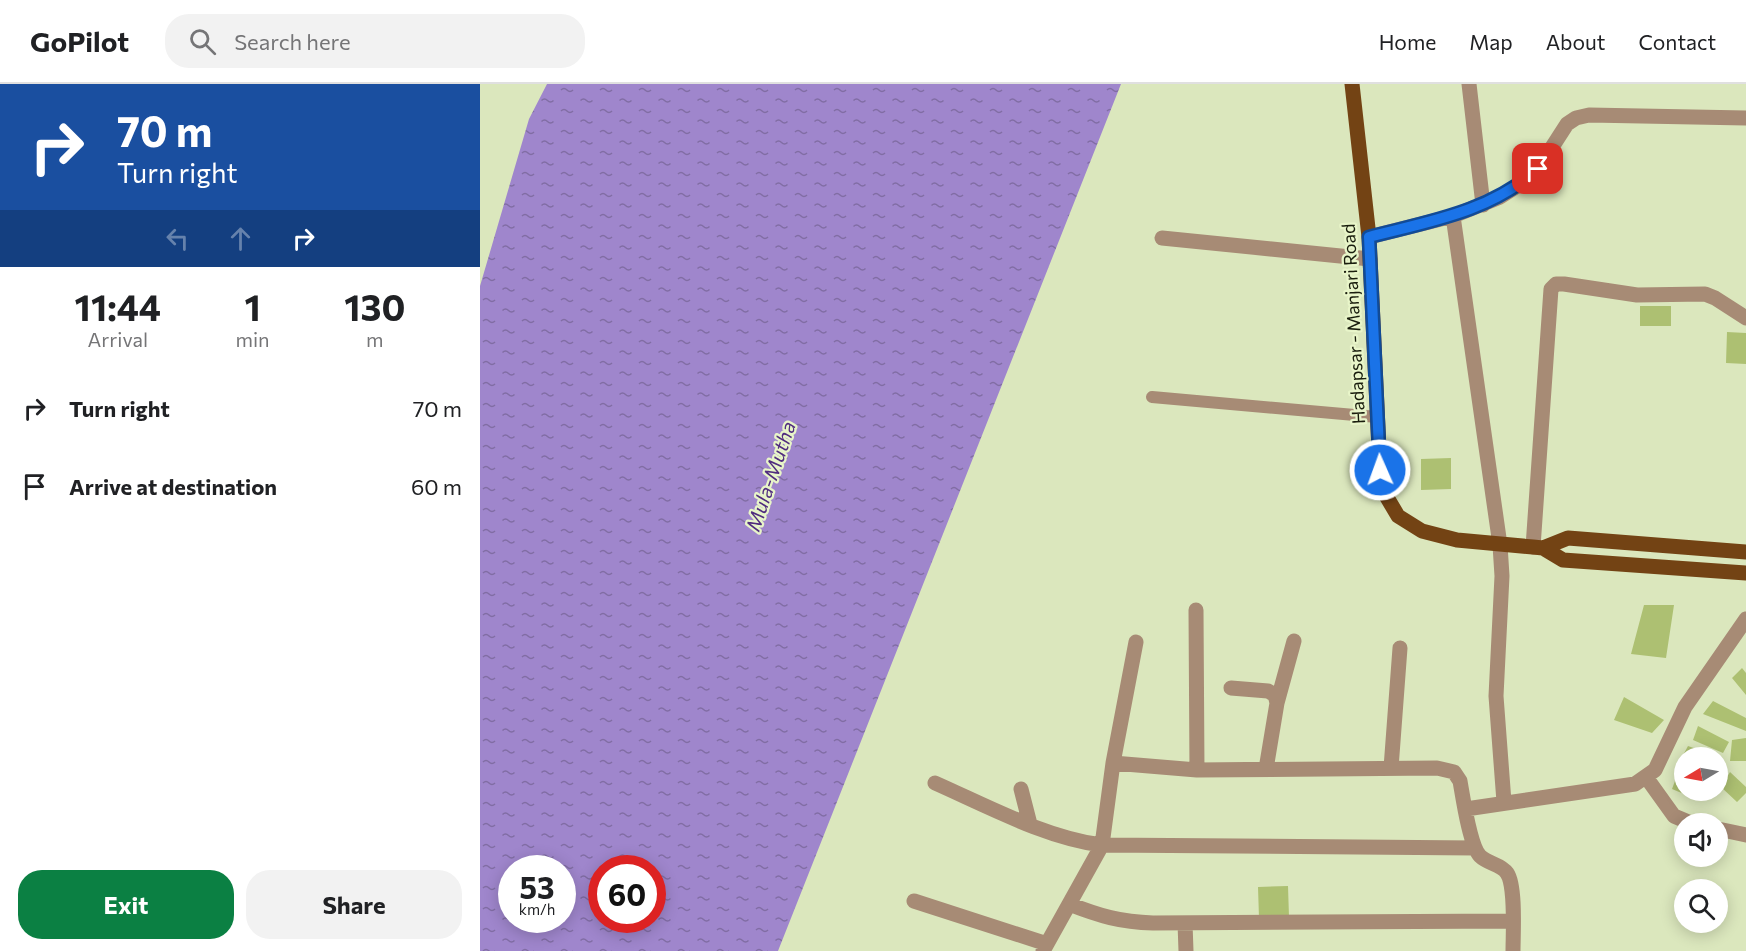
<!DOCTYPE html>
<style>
body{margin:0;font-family:Commissioner,sans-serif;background:#f2f2f2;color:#202124;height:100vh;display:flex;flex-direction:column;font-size:22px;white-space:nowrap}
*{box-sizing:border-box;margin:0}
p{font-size:20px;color:#757577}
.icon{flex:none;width:33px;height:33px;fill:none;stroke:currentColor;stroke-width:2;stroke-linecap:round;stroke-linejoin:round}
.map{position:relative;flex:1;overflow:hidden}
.sheet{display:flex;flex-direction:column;background:#fff;width:480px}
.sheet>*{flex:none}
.top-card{background:#1a4fa0;color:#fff;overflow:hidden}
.needle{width:39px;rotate:260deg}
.fabs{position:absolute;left:1194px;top:663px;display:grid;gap:12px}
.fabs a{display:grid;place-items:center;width:54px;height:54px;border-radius:50%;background:#fff;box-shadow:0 3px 15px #0003;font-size:30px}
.speed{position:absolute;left:18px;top:771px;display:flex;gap:12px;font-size:30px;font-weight:700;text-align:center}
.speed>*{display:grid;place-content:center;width:78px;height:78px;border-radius:50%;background:#fff;box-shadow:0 3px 15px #0003;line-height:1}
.speed small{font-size:15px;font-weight:400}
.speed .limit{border:9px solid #d22;background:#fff;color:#111}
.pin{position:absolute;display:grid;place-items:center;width:51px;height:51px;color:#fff;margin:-26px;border-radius:12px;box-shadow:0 3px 9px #0006}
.me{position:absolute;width:66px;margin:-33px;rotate:358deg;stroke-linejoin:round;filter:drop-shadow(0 0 4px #0008)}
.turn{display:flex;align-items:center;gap:21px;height:126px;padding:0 18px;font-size:27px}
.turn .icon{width:78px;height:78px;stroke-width:2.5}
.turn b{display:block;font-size:42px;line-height:51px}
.lanes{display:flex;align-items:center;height:57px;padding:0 18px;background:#0003;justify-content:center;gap:30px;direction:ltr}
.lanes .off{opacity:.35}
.eta{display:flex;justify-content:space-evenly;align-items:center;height:102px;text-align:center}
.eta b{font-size:36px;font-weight:700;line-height:42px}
.action{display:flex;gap:12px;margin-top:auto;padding:12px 18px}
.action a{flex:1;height:69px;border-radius:24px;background:#0b8043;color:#fff;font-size:24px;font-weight:700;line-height:69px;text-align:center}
.action a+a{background:#f2f2f2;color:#202124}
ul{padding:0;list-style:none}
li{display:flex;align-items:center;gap:18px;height:78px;padding:0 18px}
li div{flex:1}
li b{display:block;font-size:22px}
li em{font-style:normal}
header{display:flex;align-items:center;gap:36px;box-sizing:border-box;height:84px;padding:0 30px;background:#fff;border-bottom:2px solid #e0e0e0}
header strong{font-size:28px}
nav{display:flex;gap:33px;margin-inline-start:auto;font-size:21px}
.search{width:420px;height:54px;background:#f2f2f2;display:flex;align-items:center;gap:15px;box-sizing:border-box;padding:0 21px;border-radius:24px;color:#757577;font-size:22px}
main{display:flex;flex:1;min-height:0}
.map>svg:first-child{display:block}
.water{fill:url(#water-ripples);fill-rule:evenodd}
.building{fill:#adc072}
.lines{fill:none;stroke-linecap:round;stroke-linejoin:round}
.lane{stroke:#a78b75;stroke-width:12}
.street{stroke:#a78b75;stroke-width:15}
.primary{stroke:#734314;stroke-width:15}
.route-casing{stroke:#114b97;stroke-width:15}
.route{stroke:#1a73e8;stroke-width:10}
.labels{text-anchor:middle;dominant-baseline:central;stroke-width:4.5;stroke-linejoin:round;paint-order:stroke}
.street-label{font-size:18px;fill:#191d0d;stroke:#e8f5c9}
.water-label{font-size:20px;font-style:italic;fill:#502c7f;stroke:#e8f5c9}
</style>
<header>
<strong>GoPilot</strong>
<div class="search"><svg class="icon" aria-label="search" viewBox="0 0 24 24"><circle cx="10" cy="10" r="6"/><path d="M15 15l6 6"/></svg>Search here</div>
<nav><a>Home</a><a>Map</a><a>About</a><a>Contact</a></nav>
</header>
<main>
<section class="sheet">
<div class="top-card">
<div class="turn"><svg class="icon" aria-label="right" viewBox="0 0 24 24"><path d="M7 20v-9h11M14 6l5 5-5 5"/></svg><div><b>70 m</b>Turn right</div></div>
<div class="lanes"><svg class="icon off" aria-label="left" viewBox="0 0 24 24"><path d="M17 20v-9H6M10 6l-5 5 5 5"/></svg><svg class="icon off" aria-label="ahead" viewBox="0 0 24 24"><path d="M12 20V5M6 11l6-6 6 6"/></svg><svg class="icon" aria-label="right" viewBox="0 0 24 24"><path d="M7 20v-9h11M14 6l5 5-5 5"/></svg></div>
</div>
<div class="eta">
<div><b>11:44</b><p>Arrival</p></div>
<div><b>1</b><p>min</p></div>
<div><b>130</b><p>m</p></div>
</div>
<ul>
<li><svg class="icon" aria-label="right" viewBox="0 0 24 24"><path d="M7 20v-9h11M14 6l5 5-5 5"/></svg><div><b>Turn right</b></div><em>70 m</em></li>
<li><svg class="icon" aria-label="arrive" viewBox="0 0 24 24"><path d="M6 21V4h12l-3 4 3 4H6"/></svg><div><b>Arrive at destination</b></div><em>60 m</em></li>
</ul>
<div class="action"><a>Exit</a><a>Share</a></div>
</section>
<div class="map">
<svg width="1266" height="867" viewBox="0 0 1266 867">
<defs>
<pattern id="water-ripples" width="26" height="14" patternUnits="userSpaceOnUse" patternTransform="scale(1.5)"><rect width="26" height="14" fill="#9f86cc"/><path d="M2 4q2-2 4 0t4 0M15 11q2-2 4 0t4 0" fill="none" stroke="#816da4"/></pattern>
</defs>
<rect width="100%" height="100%" fill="#dbe7bd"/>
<path class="water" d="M67 0H641L298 867H0V202L49 35ZM32 784H82V836H32ZM122 784H172V836H122Z"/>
<path class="building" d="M1160 222H1191V242H1160Z
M1247 248 1266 249V280L1246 279Z
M971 374V405L941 406V375Z
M1164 521H1194L1186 574 1151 570Z
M1262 584 1266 589V611L1252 594Z
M1144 613 1184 636 1172 649 1134 636Z
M1233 617 1266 634V647L1223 630Z
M1218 642 1249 658 1243 669 1213 656Z
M1266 654V677H1250L1252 656Z
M1208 662 1239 673V674H1204V676L1201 675Z
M1250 688 1266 703V709L1257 718 1241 703Z
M1195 697 1204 700V706H1206L1204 710 1192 705Z
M808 802 809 833 779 834 778 803Z"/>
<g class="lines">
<path class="lane" d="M672 313 897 333"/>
<path class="street" d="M989 0 1003 121
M973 132 1020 461 1022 492 1016 612 1024 718
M889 153 973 132 1020 113 1042 99 1058 85 1087 40 1096 34 1109 31 1266 34
M682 154 890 175
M1053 463 1071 205 1076 200H1084L1157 211 1225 210 1235 214 1266 234
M716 526 717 686
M751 604 788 607 795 611 797 619
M633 679 717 686 957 684 974 688 980 697C983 714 990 762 1000 772 1008 780 1021 780 1027 789 1036 802 1033 851 1033 867
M911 684 920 564
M786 685 797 619 814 557
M1166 693 1194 732 1213 740
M455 699C507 722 566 754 622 761L995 764
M541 705 550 740
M986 725 1155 700 1175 686 1205 623 1266 535
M1238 745 1266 751
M434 817 567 860
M589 820C620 832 640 838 673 839L1033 837
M705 839 706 867
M563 867 622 761 633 679 656 558"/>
<path class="primary" d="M872 0 889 153 900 386 905 410 918 432 942 447 977 456 1053 463 1063 464 1088 454 1266 468
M1063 464 1083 476 1266 489"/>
</g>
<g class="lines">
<defs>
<path id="route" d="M900 386 889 153C951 137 1009 128 1058 85"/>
</defs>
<use href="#route" class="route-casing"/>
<use href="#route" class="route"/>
</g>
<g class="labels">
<g class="street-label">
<text transform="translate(873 240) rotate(-93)">Hadapsar - Manjari Road</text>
</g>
<g class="water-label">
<text transform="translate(290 392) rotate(-71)">Mula-Mutha</text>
</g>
</g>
</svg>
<div class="fabs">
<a><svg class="needle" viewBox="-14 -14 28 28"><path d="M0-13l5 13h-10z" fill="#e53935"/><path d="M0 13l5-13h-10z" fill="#757577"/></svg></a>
<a><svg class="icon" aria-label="sound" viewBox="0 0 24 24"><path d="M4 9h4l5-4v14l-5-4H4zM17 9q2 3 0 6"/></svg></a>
<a><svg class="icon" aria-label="search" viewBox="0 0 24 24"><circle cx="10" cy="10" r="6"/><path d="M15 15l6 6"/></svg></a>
</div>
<div class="speed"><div>53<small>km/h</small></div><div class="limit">60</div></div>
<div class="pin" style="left:1058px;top:85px;background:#d93025"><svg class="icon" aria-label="arrive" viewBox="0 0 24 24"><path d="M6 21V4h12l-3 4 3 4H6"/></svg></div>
<svg class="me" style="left:900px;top:386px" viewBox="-20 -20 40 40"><circle r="17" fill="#1a73e8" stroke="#fff" stroke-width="3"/><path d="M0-11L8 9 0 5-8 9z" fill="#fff"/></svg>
</div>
</main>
